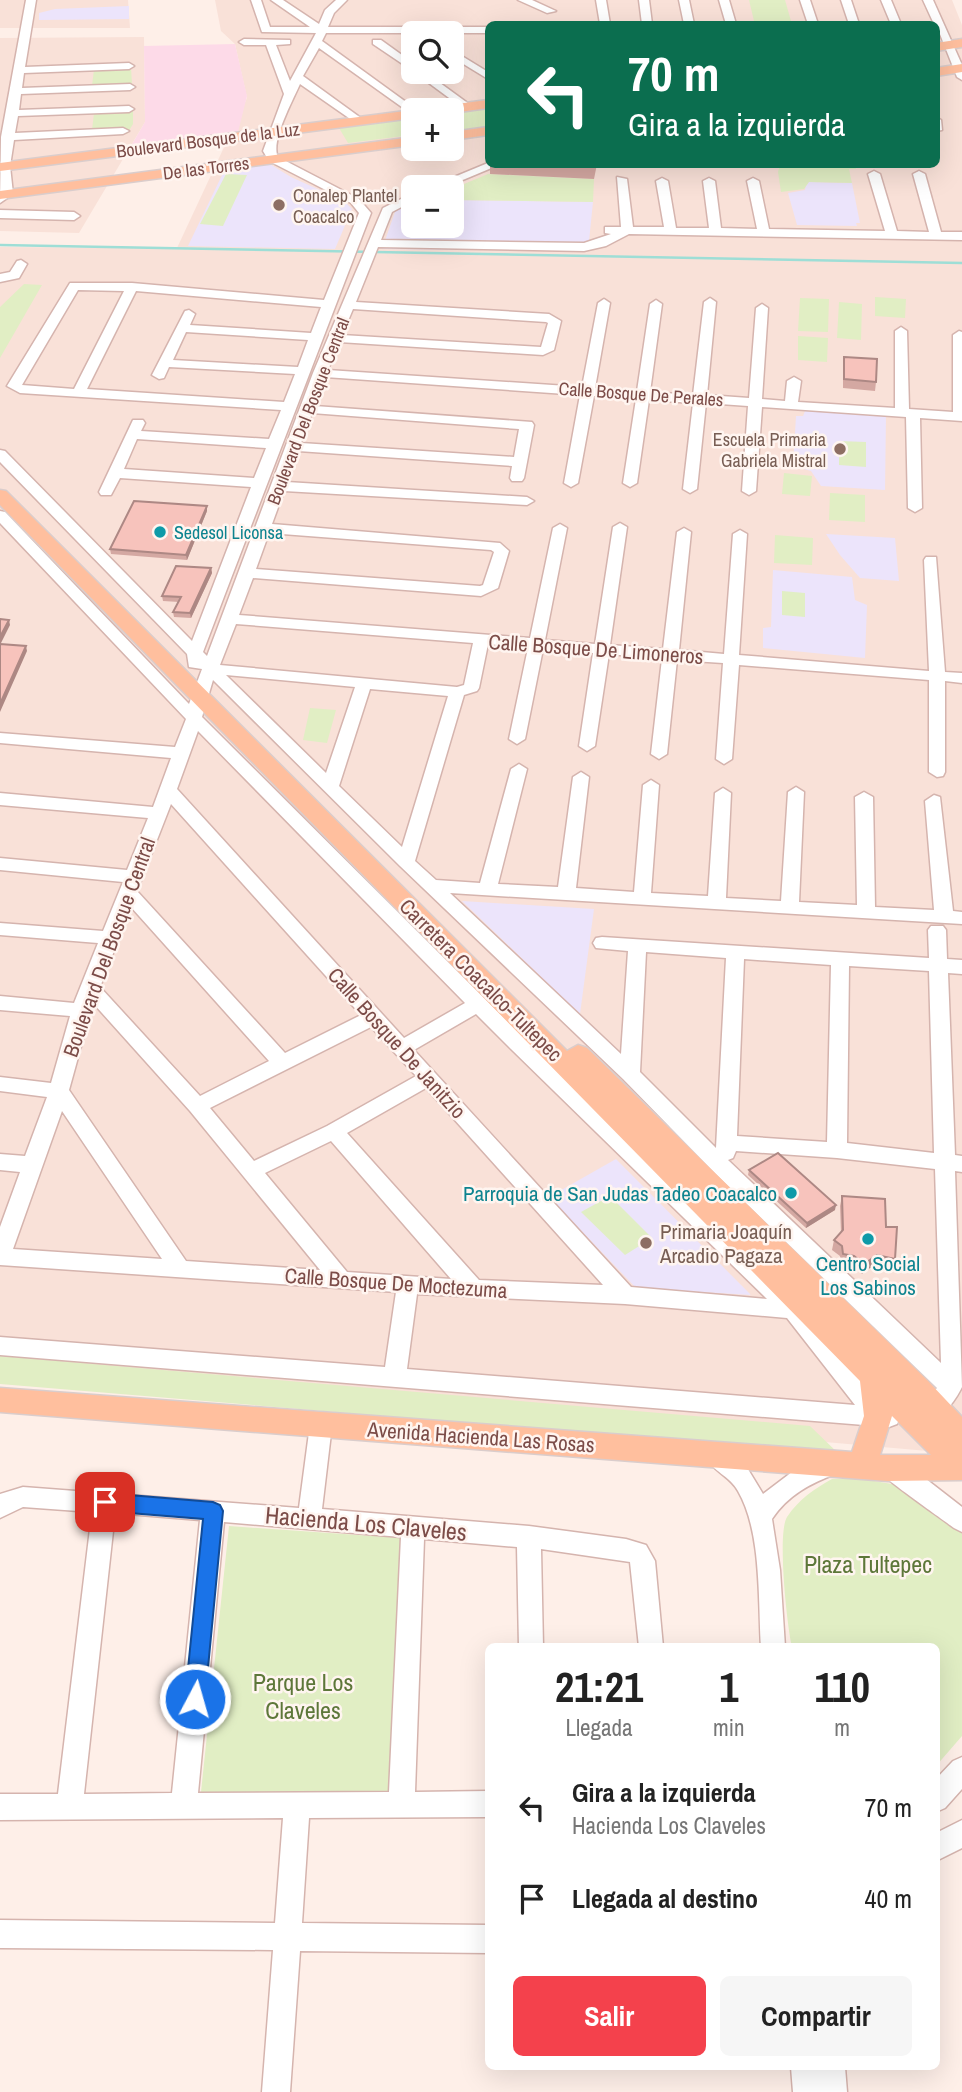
<!DOCTYPE html>
<html lang="es">
<meta charset="utf-8">
<style>
body{margin:0;font-family:"Archivo Narrow",sans-serif;background:#f6f6f6;color:#222;height:100vh;display:flex;flex-direction:column;font-size:26px;white-space:nowrap}
*{box-sizing:border-box;margin:0}
p{font-size:23px;color:#767676}
.icon{flex:none;width:38px;height:38px;fill:none;stroke:currentColor;stroke-width:2;stroke-linecap:round;stroke-linejoin:round}
.map{position:relative;flex:1;overflow:hidden}
.drawer{position:absolute;left:485px;top:1643px;width:455px;height:427px;display:flex;flex-direction:column;background:#fff;border-radius:10px;box-shadow:0 7px 28px #0002}
.drawer>*{flex:none}
.guide{position:absolute;left:485px;top:21px;width:455px;height:147px;border-radius:10px;box-shadow:0 7px 28px #0002;background:#0b6e4f;color:#fff;overflow:hidden}
.tools{position:absolute;left:401px;top:21px;display:grid;gap:14px}
.tools a{display:grid;place-items:center;width:63px;height:63px;border-radius:10px;background:#fff;box-shadow:0 7px 28px #0002;font-size:35px}
.pin{position:absolute;display:grid;place-items:center;width:60px;height:60px;color:#fff;margin:-30px;border-radius:14px;box-shadow:0 4px 10px #0006}
.me{position:absolute;width:77px;margin:-38px;rotate:6deg;stroke-linejoin:round;filter:drop-shadow(0 0 5px #0008)}
.turn{display:flex;align-items:center;gap:24px;height:147px;padding:0 28px;font-size:32px}
.turn .icon{width:91px;height:91px;stroke-width:2.5}
.turn b{display:block;font-size:49px;line-height:60px}
.eta{display:flex;justify-content:space-evenly;align-items:center;height:119px;text-align:center}
.eta b{font-size:42px;font-weight:700;line-height:49px}
.primary-button{display:flex;gap:14px;margin-top:auto;padding:14px 28px}
.primary-button a{flex:1;height:80px;border-radius:10px;background:#f4414c;color:#fff;font-size:28px;font-weight:700;line-height:80px;text-align:center}
.primary-button a+a{background:#f6f6f6;color:#222}
ul{padding:0;list-style:none}
li{display:flex;align-items:center;gap:21px;height:91px;padding:0 28px}
li div{flex:1}
li b{display:block;font-size:26px}
li em{font-style:normal}
.map>svg:first-child{display:block}
.residential{fill:#f9e1d8;fill-rule:evenodd}
.education{fill:#ece4fb}
.medical{fill:#fddae8}
.green{fill:#e1eec4}
.lines{fill:none;stroke-linecap:round;stroke-linejoin:round}
.stream{stroke:#9eded6;stroke-width:2.5}
.minor-casing{stroke:#d5b4ae;stroke-width:3}
.major-casing{stroke:#dacdcc;stroke-width:3}
.minor{fill:#fff;fill-rule:evenodd}
.major{fill:#ffbf9e;fill-rule:evenodd}
.wall{fill:#d4a8a2}
.shaded-wall{fill:#ad8884}
.building{fill:#f7c3bc;stroke:#ad8884;stroke-width:2}
.route{fill:#1a73e8;stroke:#114b97;stroke-width:2}
.education-dot{fill:#8d6e63;stroke:#fff5f0;stroke-width:2.5}
.culture-dot{fill:#0f9aa8;stroke:#fff5f0;stroke-width:2.5}
.labels{text-anchor:middle;dominant-baseline:central;stroke-width:5;stroke-linejoin:round;paint-order:stroke}
.far-street-label{font-size:18px;fill:#7c4c48;stroke:#fff5f0}
.far-education-label{font-size:18px;fill:#785e54;stroke:#fff5f0;text-anchor:start}
.far-culture-label{font-size:18px;fill:#0d838f;stroke:#fff5f0;text-anchor:start}
.street-label{font-size:21px;fill:#7c4c48;stroke:#fff5f0}
.culture-label{font-size:21px;fill:#0d838f;stroke:#fff5f0;text-anchor:end}
.education-label{font-size:21px;fill:#785e54;stroke:#fff5f0;text-anchor:start}
.near-street-label{font-size:24px;fill:#7c4c48;stroke:#fff5f0}
.near-park-label{font-size:24px;fill:#5d7739;stroke:#fff5f0}
</style>
<div class="map">
<svg width="962" height="2092" viewBox="0 0 962 2092">
<rect width="100%" height="100%" fill="#feefe8"/>
<path class="residential" d="M0 0H128L130 28H0Z
M215 0H952L962 25V1454L0 1370V247L177 248 247 98 235 44 221 31ZM488 24H936V164H488ZM413 33H452V72H413ZM413 110H452V149H413ZM413 187H452V226H413Z
M144 37 145 122 79 233 0 231V38Z"/>
<path class="education" d="M129 6V19L39 20V13L55 9Z
M268 163 291 177 344 201 352 209 335 249 188 246 225 169Z
M809 182 852 183 860 223H856L857 226 797 225 788 193 805 190 806 183Z
M452 200 593 202 588 251 382 249 395 212 404 205 413 203V226H452Z
M805 411 886 416 885 490 821 486 811 471 793 466 796 416H803Z
M826 534 895 538 899 581 860 578 840 555Z
M773 570 852 577 855 600 867 605 865 658 763 648V628L771 627Z
M462 901 594 909 580 1014Z
M616 1159 751 1295 636 1288 549 1197Z"/>
<path class="medical" d="M235 44 247 96 238 132 131 146 145 122 144 46Z"/>
<path class="green" d="M749 0H785L791 21H796L797 24H750L749 21H754Z
M131 68 132 84 92 86 94 69Z
M488 109V126L452 131V114Z
M133 111V124L127 134H124L125 130H92L94 113Z
M413 119V135L348 143 339 128Z
M780 165H855L856 169H849L852 183 809 182 804 189 781 192 778 172Z
M226 174 247 175 223 226 200 224Z
M488 174 594 179 593 202 452 200V189Z
M24 284 42 285 0 358V307Z
M875 297 906 299 905 318 875 316Z
M800 298 829 299 828 332 798 331Z
M839 302 862 304 861 340 837 338Z
M798 336 828 338 827 362 798 360Z
M839 441 866 442V467L839 465Z
M784 473 812 476 810 496 782 494Z
M830 493 865 495V522L829 520Z
M775 535 813 538 812 565 774 563Z
M782 591 805 593V617L782 615Z
M310 708 336 710 327 743 303 740Z
M610 1196 652 1238 625 1255 581 1212Z
M0 1356 810 1426 839 1454 0 1384Z
M832 1479H862L898 1485 962 1531V1736L936 1766V1647H792C787 1626 777 1533 787 1517 799 1499 814 1489 832 1479Z
M229 1526 401 1538 390 1793 201 1792Z"/>
<g class="lines">
<path class="stream" d="M0 245 962 263"/>
<defs>
<path id="minor" d="M26 0H36L25 67 129 63 134 66 129 69 24 73 22 88 130 84 135 87 130 90 21 94 19 110 129 106 134 109 129 112 18 116 15 133 123 128 129 131 123 134 14 140 10 166 13 194 0 203 1 137Z
M251 0H261L270 27H310L271 0H283L319 24 325 10 336 0H347L334 13 328 27H488V33H326L322 41 417 110H413V115L319 48 303 76 365 121 356 123 300 84C293 100 270 142 278 157L359 199 371 213 225 594 203 652 207 656 313 373 383 208 413 193V201L392 212 381 240 584 243 611 234 605 233V227H621L617 177 627 179 633 227H664L656 181 662 178 668 181 676 228H709L703 181 709 178 715 181 721 228 757 229 747 181 753 178 759 181 769 229 885 231 868 174 874 171 880 174 897 231 929 232 913 174 919 171 925 174 941 232H962V240L629 234 606 246 584 251 378 247 356 302 549 314 561 321 554 350 543 355 339 342 328 370 582 387 598 303 604 299 610 303 595 388 637 391 650 304 656 300 662 304 650 392 693 395 704 302 710 298 716 302 707 395 749 398 756 308 762 304 768 308 762 399 785 401 787 381 794 377 801 381 798 402 895 408V331L901 327 907 331 909 409 953 412V335L959 331 962 332V421L920 418 922 508 915 512 908 508 906 417 762 407 756 491 749 495 742 491 748 406 706 403 697 489 690 493 683 489 693 403 649 400 637 483 630 487 623 483 636 399 594 396 578 483 571 487 564 483 580 395 325 377 315 406 532 422 534 425 524 478 522 481H512L510 478 512 466 298 451 287 482 527 497 534 501 527 505 284 491 272 524 500 543 509 551 498 588 481 596 253 578 239 615 530 638 553 528 560 524 567 528 545 640 595 644 613 527 620 523 627 527 610 645 663 649 677 532 684 528 691 532 679 650 724 654 733 534 740 530 747 534 739 655 929 671 924 560 926 557H936L945 672 962 673V683L945 681V772L943 776 937 777 929 772V680L739 665 732 759 724 764 716 759 723 663 677 660 667 754 659 759 651 754 662 659 609 654 595 746 587 751 579 746 593 653 543 649 525 739 517 744 509 739 528 648 488 644 479 688 477 691 464 695 415 861 436 880 480 883 511 769 519 764 527 769 498 884 558 887 573 777 581 772 589 777 576 888 634 892 643 785 651 780 659 785 651 893 708 896 715 793 723 788 731 793 726 898 781 901 788 792 796 787 804 792 799 902 857 905 855 797 864 792 873 797 875 907 934 910 925 801 934 795 940 797 953 911 962 912V924L450 893 621 1054 628 951 596 948 593 943 596 938 602 937 929 958 928 930 931 926H943L946 930 947 959 962 960V974L948 973 955 1155 962 1156V1172L955 1171 962 1387C954 1403 937 1427 916 1420L913 1413C918 1402 930 1398 937 1388L716 1174 623 1079 400 866 213 680 202 717 525 1039 801 1304 884 1407 897 1410 900 1417 897 1424 889 1427 0 1355V1337L385 1367 396 1292 0 1265V1227L20 1172 0 1170V1154L25 1156 47 1097 0 1091V1077L51 1083 70 1016 0 1010V996L74 1003 98 943 0 935V923L103 931 123 882 0 870V858L127 870 148 818 0 805V793L153 807 171 758 0 743V733L175 747 186 719 0 523V511L5 512 189 704 202 669 189 667 187 654 0 462V450L5 451 192 641 251 487 120 478 111 495H101L99 492 133 420H143L145 423 141 431 269 439 281 410 20 393 7 386 70 283H132L324 300 359 213 351 203 269 161 263 151 284 94 266 45H244L239 42 244 39 290 40V44L276 45 290 81 316 33 262 32ZM78 290 124 291 74 389 22 385ZM136 291 321 307 311 333 190 325 195 314 189 310 185 311 152 375 159 379 164 378 169 367 295 374 284 402 87 389ZM353 309 546 322 548 323 541 347 342 335ZM186 332 308 340 298 367 173 360ZM312 413 519 429 514 457 301 443ZM137 439 266 448 254 478 124 469ZM269 533 491 550 494 552 483 585 480 586 256 569ZM236 624 473 643 464 685 457 687 220 665ZM226 675 355 687 326 773ZM370 689 448 696 402 847 339 786ZM198 731 465 1003 404 1038 177 789ZM171 804 361 1015 285 1053 137 891ZM131 907 269 1061 200 1096 100 987ZM646 952 726 958 716 1148 640 1072ZM744 959 831 965 827 1142 737 1136ZM849 966 929 971 934 1153 847 1143ZM93 1003 190 1111 320 1270 186 1261 69 1090ZM476 1014 511 1049 767 1299 631 1287 414 1050ZM371 1027 416 1076 327 1126 254 1161 210 1108ZM426 1088 603 1285 479 1280 347 1133ZM62 1111 162 1259 13 1249ZM331 1141 451 1279 347 1272 265 1173ZM736 1151 837 1158 935 1169 941 1363 728 1160 733 1158ZM417 1294 625 1304 787 1318 855 1405 407 1369Z
M518 0H532L556 11 547 13Z
M596 0H606L610 24H600Z
M639 0H649L652 24H642Z
M679 0H689L694 24H684Z
M719 0H729L736 24H726Z
M800 0H810L818 24H808Z
M841 0H851L859 24H849Z
M881 0H891L901 24H891Z
M923 0H933L962 65V80L957 77 936 24H934Z
M373 40H381L413 63V71L373 44Z
M452 50 488 72V79L452 57Z
M414 72H425L473 107 464 109Z
M936 117 941 120 942 130 936 131Z
M488 163 501 164 446 187H430Z
M0 210 74 212 80 216 74 220 0 218Z
M21 260 27 264 19 278 0 282V274L10 272 17 261Z
M321 1415 329 1418 332 1425 322 1509 529 1526 626 1539 646 1545 655 1561 663 1647H639L630 1562 541 1549 543 1647H519L517 1547 424 1539 415 1792 488 1791V1817L309 1818 302 1923 488 1925V1953L300 1951 290 2092H262L273 1950 0 1948V1920L275 1923 283 1818 0 1820V1794H58L92 1512 23 1507 0 1518V1494L23 1487 299 1508 310 1425 313 1418ZM115 1513 200 1520 172 1793 84 1794ZM224 1522 401 1537 389 1792 198 1793Z
M717 1447 743 1461 763 1494 792 1472 830 1456 838 1459 842 1466 838 1473C811 1483 788 1495 772 1519L780 1570 785 1647H761C758 1601 762 1532 738 1491 730 1476 712 1471 706 1457L709 1450Z
M888 1458 926 1479 962 1507V1532L954 1528C941 1518 880 1476 876 1468L880 1461Z
M962 1757V1789L945 1808 936 1812V1779L953 1761Z
M962 1820V1848L936 1861V1833Z
M791 2067H845L847 2092H793Z"/>
<path id="major" d="M962 39V47L936 51V43Z
M962 64V72L936 76V68Z
M488 100V108L452 113V110H434L441 106Z
M413 110V118L0 171V163Z
M488 127V135L452 140V132Z
M413 137V145L0 199V191Z
M0 490 6 491 567 1051 578 1045 587 1048 928 1381 962 1417V1480L888 1481 0 1412V1388L852 1452 864 1416 860 1381 0 505ZM892 1416 931 1455H880Z"/>
</defs>
<use href="#minor" class="minor-casing"/>
<use href="#major" class="major-casing"/>
<use href="#minor" class="minor"/>
<use href="#major" class="major"/>
</g>
<path class="wall" d="M490 164H597L594 179 490 174Z
M844 357 876 382 875 391 843 388V367Z
M207 511 187 560 111 554 110 549Z
M211 568 212 573 191 618 174 617 173 612 179 602 163 601 162 596Z
M749 1170 835 1210 806 1228 748 1175Z
M842 1196 886 1227 895 1259 893 1269 874 1265 862 1274 852 1266 841 1264 840 1256 832 1250 834 1240 841 1233 840 1206Z"/>
<path class="shaded-wall" d="M207 506V511L187 560 186 555Z
M211 568 212 573 191 618 190 613Z
M9 620 10 625 0 645V637Z
M26 646 27 651 0 712V704Z
M836 1205 835 1210 806 1228 807 1223Z
M877 1255 874 1265 862 1274 864 1264Z"/>
<path class="building" d="M844 357 877 359 876 382 844 379Z
M134 501 207 506 186 555 110 549Z
M176 566 211 568 190 613 173 612 181 597 162 596Z
M0 619 9 620 0 637Z
M0 644 26 646 0 704Z
M778 1153 836 1205 807 1223 749 1170Z
M842 1196 885 1199 886 1227H897L895 1259 877 1255 864 1264 854 1256 843 1254 842 1246 834 1240 843 1230Z"/>
<path class="route" d="M105 1493 213 1502 220 1505 223 1511 205 1699 202 1706 195 1709 188 1706 185 1699 203 1519 105 1511 99 1508 96 1502 99 1496Z"/>
<g class="education-dot">
<circle cx="279" cy="205" r="7"/>
<circle cx="840" cy="449" r="7"/>
<circle cx="646" cy="1243" r="7"/>
</g>
<g class="culture-dot">
<circle cx="160" cy="532" r="7"/>
<circle cx="791" cy="1193" r="7"/>
<circle cx="868" cy="1239" r="7"/>
</g>
<g class="labels">
<g class="far-street-label">
<text transform="translate(208 140) rotate(-7)">Boulevard Bosque de la Luz</text>
<text transform="translate(206 168) rotate(-7)">De las Torres</text>
<text transform="translate(641 394) rotate(4)">Calle Bosque De Perales</text>
<text transform="translate(308 411) rotate(-69)">Boulevard Del Bosque Central</text>
</g>
<g class="far-education-label">
<text x="293" y="195">Conalep Plantel<tspan x="293" dy="21">Coacalco</tspan></text>
<text x="826" y="439" text-anchor="end">Escuela Primaria<tspan x="826" dy="21">Gabriela Mistral</tspan></text>
</g>
<g class="far-culture-label">
<text x="174" y="532">Sedesol Liconsa</text>
</g>
<g class="street-label">
<text transform="translate(596 649) rotate(4)">Calle Bosque De Limoneros</text>
<text transform="translate(109 947) rotate(-70)">Boulevard Del Bosque Central</text>
<text transform="translate(481 980) rotate(45)">Carretera Coacalco-Tultepec</text>
<text transform="translate(397 1043) rotate(48)">Calle Bosque De Janitzio</text>
<text transform="translate(396 1283) rotate(4)">Calle Bosque De Moctezuma</text>
<text transform="translate(481 1437) rotate(4)">Avenida Hacienda Las Rosas</text>
</g>
<g class="culture-label">
<text x="777" y="1193">Parroquia de San Judas Tadeo Coacalco</text>
<text x="868" y="1263" text-anchor="middle">Centro Social<tspan x="868" dy="24">Los Sabinos</tspan></text>
</g>
<g class="education-label">
<text x="660" y="1231">Primaria Joaquín<tspan x="660" dy="24">Arcadio Pagaza</tspan></text>
</g>
<g class="near-street-label">
<text transform="translate(366 1523) rotate(5)">Hacienda Los Claveles</text>
</g>
<g class="near-park-label">
<text x="868" y="1564">Plaza Tultepec</text>
<text x="303" y="1682">Parque Los<tspan x="303" dy="28">Claveles</tspan></text>
</g>
</g>
</svg>
<div class="tools">
<a><svg class="icon" aria-label="search" viewBox="0 0 24 24"><circle cx="10" cy="10" r="6"/><path d="M15 15l6 6"/></svg></a>
<a>+</a>
<a>−</a>
</div>
<div class="pin" style="left:105px;top:1502px;background:#d93025"><svg class="icon" aria-label="arrive" viewBox="0 0 24 24"><path d="M6 21V4h12l-3 4 3 4H6"/></svg></div>
<svg class="me" style="left:195px;top:1699px" viewBox="-20 -20 40 40"><circle r="17" fill="#1a73e8" stroke="#fff" stroke-width="3"/><path d="M0-11L8 9 0 5-8 9z" fill="#fff"/></svg>
<div class="guide">
<div class="turn"><svg class="icon" aria-label="left" viewBox="0 0 24 24"><path d="M17 20v-9H6M10 6l-5 5 5 5"/></svg><div><b>70 m</b>Gira a la izquierda</div></div>
</div>
<section class="drawer">
<div class="eta">
<div><b>21:21</b><p>Llegada</p></div>
<div><b>1</b><p>min</p></div>
<div><b>110</b><p>m</p></div>
</div>
<ul>
<li><svg class="icon" aria-label="left" viewBox="0 0 24 24"><path d="M17 20v-9H6M10 6l-5 5 5 5"/></svg><div><b>Gira a la izquierda</b><p>Hacienda Los Claveles</p></div><em>70 m</em></li>
<li><svg class="icon" aria-label="arrive" viewBox="0 0 24 24"><path d="M6 21V4h12l-3 4 3 4H6"/></svg><div><b>Llegada al destino</b></div><em>40 m</em></li>
</ul>
<div class="primary-button"><a>Salir</a><a>Compartir</a></div>
</section>
</div>
